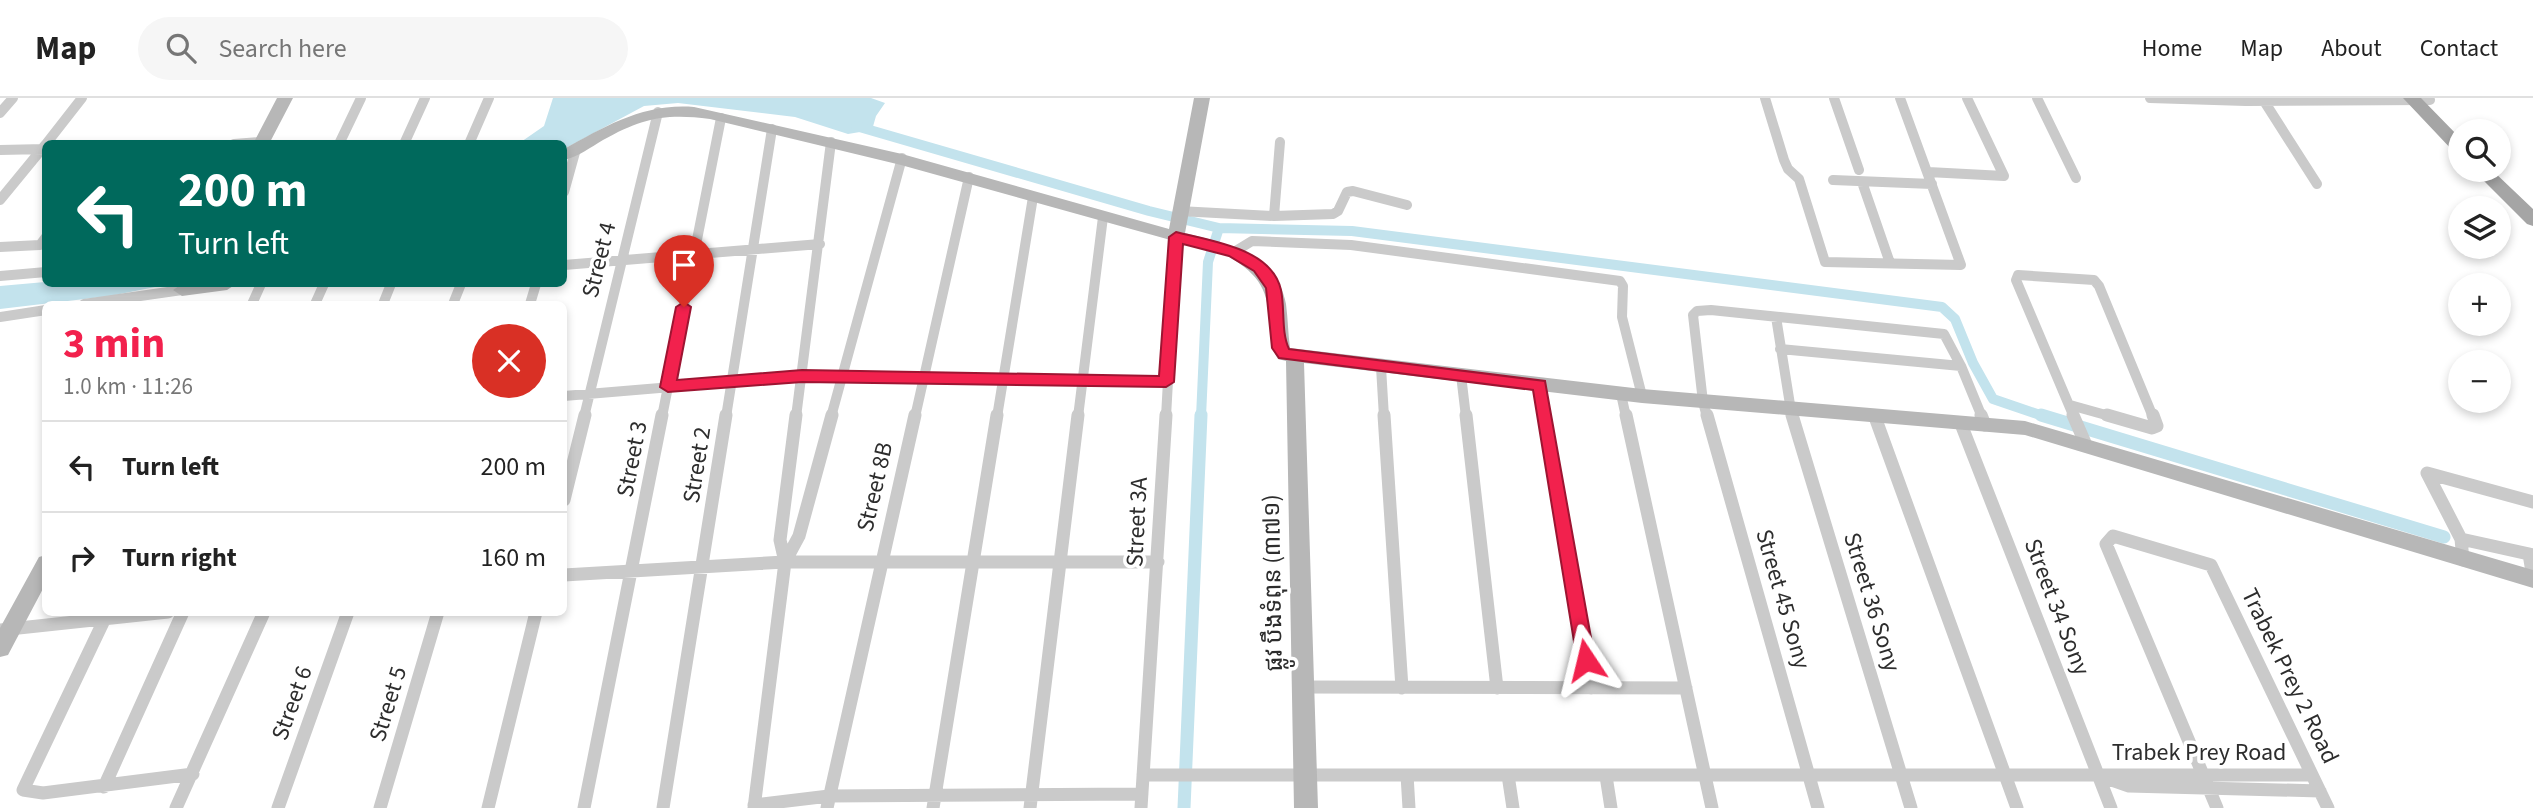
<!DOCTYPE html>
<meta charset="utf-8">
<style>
body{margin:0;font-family:"Source Sans 3","Noto Sans Khmer",sans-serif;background:#f6f6f6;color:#222;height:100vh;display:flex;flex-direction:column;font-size:26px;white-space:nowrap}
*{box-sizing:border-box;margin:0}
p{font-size:23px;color:#767676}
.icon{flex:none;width:38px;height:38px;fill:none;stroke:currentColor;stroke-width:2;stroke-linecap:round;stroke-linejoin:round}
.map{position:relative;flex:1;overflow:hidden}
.side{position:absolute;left:42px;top:203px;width:525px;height:315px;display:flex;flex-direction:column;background:#fff;border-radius:10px;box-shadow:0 4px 10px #0003}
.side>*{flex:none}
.hud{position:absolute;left:42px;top:42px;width:525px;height:147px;border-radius:10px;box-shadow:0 4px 10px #0003;background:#00695c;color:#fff;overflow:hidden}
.controls{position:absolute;left:2448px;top:21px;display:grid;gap:14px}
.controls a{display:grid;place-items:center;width:63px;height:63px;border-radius:50%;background:#fff;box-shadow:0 4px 10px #0003;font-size:35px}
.pin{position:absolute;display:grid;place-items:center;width:60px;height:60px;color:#fff;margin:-72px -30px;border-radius:50% 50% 50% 0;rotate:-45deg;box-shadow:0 0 7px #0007}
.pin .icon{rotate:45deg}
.me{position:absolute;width:77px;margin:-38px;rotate:350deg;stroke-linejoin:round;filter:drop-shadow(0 0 5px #0008)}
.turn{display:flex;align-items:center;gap:24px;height:147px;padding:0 21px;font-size:32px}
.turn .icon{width:91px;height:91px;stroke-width:2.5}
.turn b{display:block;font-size:49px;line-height:60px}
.round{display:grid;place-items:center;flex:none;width:74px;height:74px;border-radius:37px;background:#f6f6f6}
.headline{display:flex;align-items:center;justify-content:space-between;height:119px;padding:0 21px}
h1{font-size:42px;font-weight:700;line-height:52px;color:#f2214d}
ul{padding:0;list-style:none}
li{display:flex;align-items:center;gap:21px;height:91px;padding:0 21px;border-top:2px solid #e0e0e0}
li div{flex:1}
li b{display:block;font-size:26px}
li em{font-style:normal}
header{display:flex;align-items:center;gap:42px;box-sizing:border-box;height:98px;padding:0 35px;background:#fff;border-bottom:2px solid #e0e0e0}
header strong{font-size:33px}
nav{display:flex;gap:38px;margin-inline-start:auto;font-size:24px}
.search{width:490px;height:63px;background:#f6f6f6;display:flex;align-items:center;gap:18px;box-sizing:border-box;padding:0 24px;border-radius:38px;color:#767676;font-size:26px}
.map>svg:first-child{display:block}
.water{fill:#c3e3ed}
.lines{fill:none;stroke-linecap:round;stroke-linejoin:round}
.canal-far1{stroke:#c3e3ed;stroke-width:10}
.canal{stroke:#c3e3ed;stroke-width:13}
.street-far1{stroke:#cacaca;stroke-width:10}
.street{stroke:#cacaca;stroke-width:13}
.secondary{fill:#b7b7b7;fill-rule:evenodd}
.primary{fill:#a5a5a5;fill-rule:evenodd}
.route{fill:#f2214d;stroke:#9d1532;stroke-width:2}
.labels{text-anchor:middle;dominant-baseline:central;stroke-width:7;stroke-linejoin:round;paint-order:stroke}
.street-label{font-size:24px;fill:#2d2d2d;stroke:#fff}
</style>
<header>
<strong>Map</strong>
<div class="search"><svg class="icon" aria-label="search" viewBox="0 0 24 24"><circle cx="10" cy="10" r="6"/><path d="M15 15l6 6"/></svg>Search here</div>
<nav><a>Home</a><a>Map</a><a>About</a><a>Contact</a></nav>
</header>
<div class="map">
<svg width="2533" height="710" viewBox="0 0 2533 710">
<rect width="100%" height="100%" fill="#fff"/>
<path class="water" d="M553 0H871L885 5 876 18 872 32 848 36 795 19 678 5 644 8 564 51V46H518L544 28Z
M45 184 46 186H170L110 198 0 211V188Z"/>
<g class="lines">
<path class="canal-far1" d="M856 28 1149 113 1219 130 1352 133 1942 209 1955 221 1973 265 1993 301 2046 319
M1201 319 1208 164 1219 130"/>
<path class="canal" d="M2041 317 2444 439
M1184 710 1201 317"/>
<path class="street-far1" d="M1765 0 1784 62 1788 71 1799 81 1825 164 1961 167 1900 0
M1834 0 1859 72
M2037 0 2076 80
M2150 0 2246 3 2430 2
M2264 3 2317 86
M0 15 13 0
M46 46 82 0
M234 46 261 44
M339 46 361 0
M404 46 425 0
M469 46 489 0
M0 52 45 51
M1928 74 2004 78 1967 0
M1833 82 1932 86
M1862 84 1890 165
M564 94 576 51
M0 102 46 46
M1179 113 1274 118 1280 44
M1274 118 1333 116 1338 113 1347 94 1353 93 1407 107
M0 149 40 147 46 139
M1234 154 1252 143 1351 147 1620 183 1623 188 1622 219 1642 298
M564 167 820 146
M0 178 46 174
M84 206 182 192
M252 206 261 186
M315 206 324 186
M383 206 391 186
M453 206 461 186
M530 206 536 186
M0 219 46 212
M1776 219 1792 319
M1780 251 1961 268
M1381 269 1384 319
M1461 277 1466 319
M1540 287 1545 319
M1621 296 1626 319
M564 298 802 278 1166 284
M2070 307 2113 319
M584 319 658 14
M662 319 721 20
M726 319 772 31
M796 319 831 44
M831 319 902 60
M915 319 969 79
M997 319 1033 99
M1078 319 1103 119
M1166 319 1176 139
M1707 319 1703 304 1693 217 1697 213 1711 212 1944 236 1961 268 1982 319
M2074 319 2016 182 2018 177 2094 182 2099 188 2153 319"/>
<path class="street" d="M1384 317 1402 590
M1466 317 1497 590
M1545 317 1591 590
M1626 317 1712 710
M1707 317 1818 710
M1792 317 1911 710
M1981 317 1985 327
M2073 317 2086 347
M2107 317 2152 330 2157 328 2153 317
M1875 319 2017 710
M1961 326 2111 710
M564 402 585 317
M2461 441 2533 457
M2529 456 2533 480
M2463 462 2461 441 2427 375 2533 404
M785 464 780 442 796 317
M564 477 785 464H1158
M108 514 23 692 43 695 193 676
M0 532 168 514
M1301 589 1686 590
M1143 677H2312
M1407 677 1409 710
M1508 677 1513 710
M1606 678 1611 710
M2109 681 2129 688 2320 693
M104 689 183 514
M754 707 829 698 1142 696
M176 710 264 514
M278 710 348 514
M380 710 438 514
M488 710 536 514
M584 710 662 317
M663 710 726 317
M754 710 785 464 799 438 832 317
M827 710 915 317
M933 710 997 317
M1030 710 1078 317
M1141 710 1166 317
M2217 710 2106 446 2113 438 2211 467 2328 710"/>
<path class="secondary" d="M277 0H293L269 46H253Z
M1194 0H1210L1185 135C1228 146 1276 155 1286 206 1288 221 1288 236 1290 250L1642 291 2025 323 2533 472V490L2025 337 1642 305 1304 265 1318 710H1294L1286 263 1278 261C1271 250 1271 242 1270 229 1268 192 1261 178 1228 158L901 67 710 21C666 15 642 20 603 42 591 49 578 59 564 62V51C606 28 644 5 694 9L902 56 1169 131Z
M182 186H236L227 192 182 198 173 192Z
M46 457V485L8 557 0 559V530L39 459Z"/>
<path class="primary" d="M2403 0H2421L2460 40V55L2454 54Z
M2473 72H2492L2533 111V128L2527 126Z"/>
</g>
<path class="route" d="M1176 134C1210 143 1272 150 1281 192 1285 211 1281 234 1289 251L1545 283 1595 562 1593 568 1586 570 1580 568 1577 562 1533 292 1279 260 1272 250 1266 190 1254 173 1229 158 1183 146 1174 284 1166 289 802 284 668 294 660 289 676 209 684 204 691 209 677 282 802 272 1159 278 1169 139Z"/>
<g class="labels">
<g class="street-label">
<text transform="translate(599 162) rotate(-76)">Street 4</text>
<text transform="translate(632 361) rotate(-79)">Street 3</text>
<text transform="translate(697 367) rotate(-81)">Street 2</text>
<text transform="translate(875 389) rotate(-77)">Street 8B</text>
<text transform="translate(1137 424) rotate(-87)">Street 3A</text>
<text transform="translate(1273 485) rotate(-91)">ផ្លូវ បឹងទំពុន (៣៧១)</text>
<text transform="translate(1783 501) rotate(74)">Street 45 Sony</text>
<text transform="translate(1872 504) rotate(73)">Street 36 Sony</text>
<text transform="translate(2057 509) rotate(69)">Street 34 Sony</text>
<text transform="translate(2290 578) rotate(64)">Trabek Prey 2 Road</text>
<text transform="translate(292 605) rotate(-70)">Street 6</text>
<text transform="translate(388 606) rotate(-73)">Street 5</text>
<text x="2199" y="654">Trabek Prey Road</text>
</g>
</g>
</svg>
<div class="controls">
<a><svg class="icon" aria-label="search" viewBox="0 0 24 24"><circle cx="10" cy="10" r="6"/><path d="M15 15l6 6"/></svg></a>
<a><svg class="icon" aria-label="layers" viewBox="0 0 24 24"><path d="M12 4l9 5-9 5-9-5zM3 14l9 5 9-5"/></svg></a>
<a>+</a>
<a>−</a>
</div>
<div class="pin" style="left:684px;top:209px;background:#d93025"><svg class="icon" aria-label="arrive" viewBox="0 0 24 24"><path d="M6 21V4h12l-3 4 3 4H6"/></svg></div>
<svg class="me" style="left:1586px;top:562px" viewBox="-20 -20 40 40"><path d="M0-17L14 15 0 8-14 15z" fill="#f2214d" stroke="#fff" stroke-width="4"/></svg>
<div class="hud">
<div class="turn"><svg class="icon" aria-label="left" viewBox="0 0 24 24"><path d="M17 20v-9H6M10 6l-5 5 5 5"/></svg><div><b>200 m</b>Turn left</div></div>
</div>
<section class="side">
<div class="headline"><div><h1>3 min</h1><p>1.0 km · 11:26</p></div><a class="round" style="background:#d93025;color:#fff"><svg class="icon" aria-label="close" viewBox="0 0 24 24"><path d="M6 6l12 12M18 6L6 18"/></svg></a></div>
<ul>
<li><svg class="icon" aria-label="left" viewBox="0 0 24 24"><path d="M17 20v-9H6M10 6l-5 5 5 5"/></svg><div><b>Turn left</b></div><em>200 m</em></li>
<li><svg class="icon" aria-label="right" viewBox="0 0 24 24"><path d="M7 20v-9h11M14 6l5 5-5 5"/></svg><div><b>Turn right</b></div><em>160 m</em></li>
</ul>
</section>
</div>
